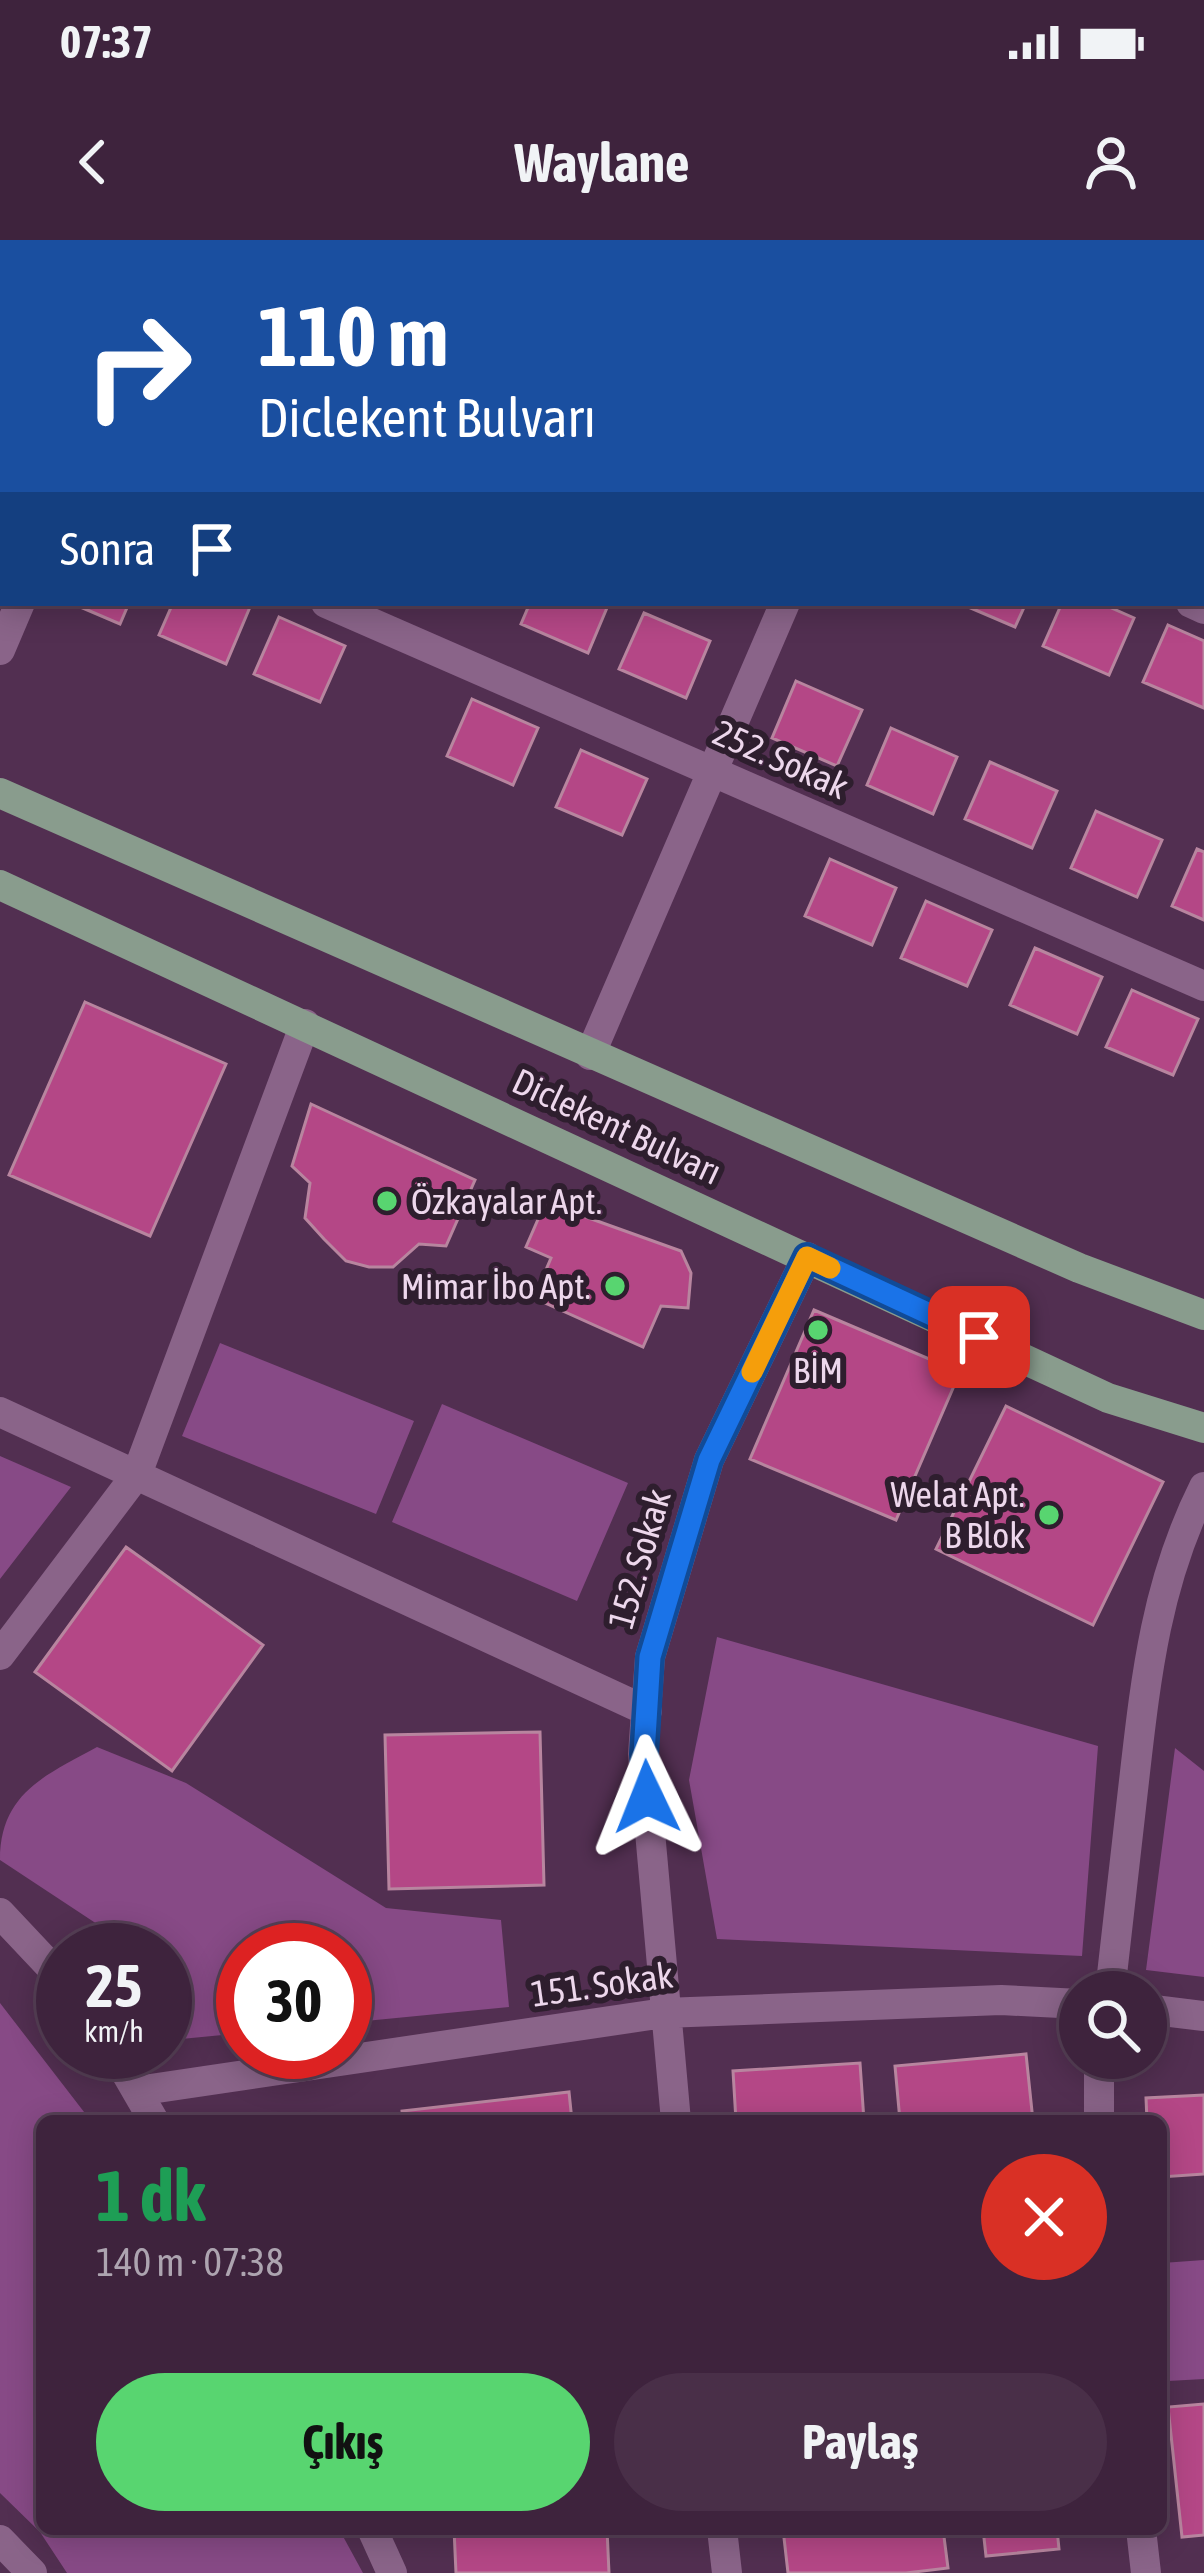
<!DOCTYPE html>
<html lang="tr">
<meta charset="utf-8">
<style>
body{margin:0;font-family:"Asap Condensed",sans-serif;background:#492f48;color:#f1f3f6;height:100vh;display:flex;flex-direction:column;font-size:45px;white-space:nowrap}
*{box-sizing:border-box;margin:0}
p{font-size:39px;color:#ada4b0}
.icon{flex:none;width:66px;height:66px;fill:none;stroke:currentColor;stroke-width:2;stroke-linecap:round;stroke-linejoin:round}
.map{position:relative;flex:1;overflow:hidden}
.panel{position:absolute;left:36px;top:1875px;width:1131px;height:420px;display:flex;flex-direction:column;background:#3e233d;border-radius:18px;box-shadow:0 6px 30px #0003,0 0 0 3px #574057}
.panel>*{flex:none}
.hud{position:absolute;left:0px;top:0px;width:1206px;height:366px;box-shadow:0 6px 30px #0003,0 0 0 3px #574057;background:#1a4fa0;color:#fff;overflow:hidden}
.tools{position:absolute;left:1059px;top:1731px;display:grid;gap:24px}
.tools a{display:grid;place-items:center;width:108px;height:108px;border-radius:50%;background:#3e233d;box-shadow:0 6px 30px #0003,0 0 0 3px #574057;font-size:60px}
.speed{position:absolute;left:36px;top:1683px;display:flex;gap:24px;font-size:60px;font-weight:700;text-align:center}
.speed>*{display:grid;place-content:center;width:156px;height:156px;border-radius:50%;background:#3e233d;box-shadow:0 6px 30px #0003,0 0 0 3px #574057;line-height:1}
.speed small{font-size:30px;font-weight:400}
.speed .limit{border:18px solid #d22;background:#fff;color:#111}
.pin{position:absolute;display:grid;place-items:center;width:102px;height:102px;color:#fff;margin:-51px;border-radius:24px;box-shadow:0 6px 18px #0006}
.me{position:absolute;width:132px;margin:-66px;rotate:358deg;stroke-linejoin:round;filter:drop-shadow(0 0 9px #0008)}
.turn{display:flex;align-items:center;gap:42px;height:252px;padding:0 60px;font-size:54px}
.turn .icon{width:156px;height:156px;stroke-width:2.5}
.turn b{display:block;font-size:84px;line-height:102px}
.then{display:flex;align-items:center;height:114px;padding:0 60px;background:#0003;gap:24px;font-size:45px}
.round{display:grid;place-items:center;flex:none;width:126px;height:126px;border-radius:63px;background:#492f48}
.head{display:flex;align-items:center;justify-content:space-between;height:204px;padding:0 60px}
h1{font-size:72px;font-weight:700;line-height:90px;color:#1e9e55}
.primary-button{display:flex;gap:24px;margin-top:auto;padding:24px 60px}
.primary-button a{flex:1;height:138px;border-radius:72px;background:#58d570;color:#111;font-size:48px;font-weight:700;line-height:138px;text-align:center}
.primary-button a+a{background:#492f48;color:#f1f3f6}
.status{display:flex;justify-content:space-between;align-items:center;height:84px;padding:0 60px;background:#3e233d;direction:ltr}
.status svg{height:33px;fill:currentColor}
header{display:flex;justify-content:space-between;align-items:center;height:156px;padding:0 60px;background:#3e233d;font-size:54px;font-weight:700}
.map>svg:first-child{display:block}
.green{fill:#874a86}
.building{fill:#b44786;stroke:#b8859f;stroke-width:3}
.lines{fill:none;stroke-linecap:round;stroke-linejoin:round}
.minor{stroke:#8a6489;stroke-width:30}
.major{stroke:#899c8d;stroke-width:30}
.route-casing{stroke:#114b97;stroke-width:30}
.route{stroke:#1a73e8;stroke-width:21}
.slow{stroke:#f59e0b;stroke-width:21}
.poi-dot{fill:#58d570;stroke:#2e1e2e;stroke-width:4.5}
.labels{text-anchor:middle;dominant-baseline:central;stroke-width:12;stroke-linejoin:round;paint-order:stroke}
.street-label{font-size:36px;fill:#edd7ec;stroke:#2e1e2e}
.poi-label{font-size:36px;fill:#edd7ec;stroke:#2e1e2e;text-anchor:end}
</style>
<div class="status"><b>07:37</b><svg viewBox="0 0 49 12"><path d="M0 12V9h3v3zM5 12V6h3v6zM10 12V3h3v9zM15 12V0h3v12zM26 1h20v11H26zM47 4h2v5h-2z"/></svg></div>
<header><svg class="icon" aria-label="back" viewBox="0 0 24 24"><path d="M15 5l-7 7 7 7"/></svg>Waylane<svg class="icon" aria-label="person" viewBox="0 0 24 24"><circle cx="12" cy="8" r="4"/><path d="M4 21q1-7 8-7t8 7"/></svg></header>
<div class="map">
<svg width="1204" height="2333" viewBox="0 0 1204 2333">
<rect width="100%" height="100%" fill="#522f51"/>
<path class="green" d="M220 1103 414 1181 376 1274 182 1196Z
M442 1164 628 1243 577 1361 392 1282Z
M0 1216 71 1247 0 1339Z
M717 1397 1098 1506 1082 1716 717 1699 689 1540Z
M97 1507 186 1543 386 1668 501 1680 509 1767 345 1783V1710H243V1793L171 1800 165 1790V1710H114L97 1684 0 1620C0 1553 46 1535 97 1507Z
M1175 1508 1204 1531V1737L1146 1730Z
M0 1763 91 1881H42V2289H339L363 2333H67L40 2292 0 2253Z
M1204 2020V2139L1168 2141 1162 2023Z"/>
<path class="building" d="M71 363H129L120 384Z
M173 363H241L250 367 226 424 159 395Z
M530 363H609L588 413 521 384Z
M959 363H1026L1015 387Z
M1062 363H1100L1134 378 1109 435 1043 406Z
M644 373 710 401 686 458 619 429Z
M279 377 345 406 320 462 254 434Z
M1168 385 1204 401V468L1143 442Z
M796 441 862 470 837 526 772 498Z
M472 459 538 488 513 545 447 516Z
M891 488 957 517 933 574 867 545Z
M581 510 647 539 622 595 556 567Z
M990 522 1057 551 1032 608 965 579Z
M1096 571 1162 600 1137 657 1071 628Z
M1197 609 1204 612V680L1172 666Z
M830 619 896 648 872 705 805 676Z
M926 661 992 690 967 746 901 718Z
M1035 708 1102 737 1077 794 1010 765Z
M1132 750 1198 779 1173 835 1106 807Z
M85 762 226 824 150 996 9 935Z
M311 864 475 940 446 1006 419 1004 393 1027H369L346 1021 324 999 305 978 310 943 292 926Z
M558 967 681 1011 691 1033 688 1068 661 1066 643 1107 534 1058 551 1018 526 1007 539 977Z
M814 1070 960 1132 896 1280 750 1219Z
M1006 1166 1163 1242 1093 1385 936 1309Z
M126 1307 263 1405 172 1531 35 1432Z
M540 1492 544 1645 389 1649 385 1495Z
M1026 1814 1033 1881H900L895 1826Z
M860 1823 864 1881H736L733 1831Z
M569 1852 572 1881H403L402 1871Z
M1204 1855V1934L1161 1937V1881H1147L1146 1858Z
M1204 2164V2295L1182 2297 1168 2167Z
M454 2289H607L609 2333H456Z
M783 2289H943L948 2328 906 2333H788Z
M983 2289H1057L1059 2309 986 2316Z"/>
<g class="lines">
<path class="minor" d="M349 0 357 3
M178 3 179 0
M948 3 949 0
M0 220 3 221
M326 363 1204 746
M1191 363 1204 369
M0 410 20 363
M590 815 785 363
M0 1172 647 1471
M0 1415 137 1234 305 784
M0 1673 63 1740
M1110 1752C1118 1682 1126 1611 1134 1541 1146 1436 1156 1343 1204 1247
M1146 1769 1204 1776
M114 1812 154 1881
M137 1851 664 1773 1001 1760 1080 1764
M676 1881 643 1514 650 1417 709 1220 807 1017
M1099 1881V1818
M372 2289 392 2333
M722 2289 727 2333
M1141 2289 1146 2333
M0 2300 32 2333"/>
<path class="major" d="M0 553 1079 1028 1204 1075
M0 645 1108 1158 1204 1188"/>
</g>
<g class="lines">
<defs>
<path id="route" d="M647 1557 644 1514 650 1417 679 1320 709 1220 807 1017 979 1097"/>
</defs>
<use href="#route" class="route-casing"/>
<use href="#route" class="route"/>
<path class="slow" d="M752 1132 807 1017 830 1028"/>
</g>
<g class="poi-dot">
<circle cx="387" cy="961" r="12"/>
<circle cx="615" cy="1046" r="12"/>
<circle cx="818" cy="1090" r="12"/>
<circle cx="1049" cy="1275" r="12"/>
</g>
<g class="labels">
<g class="street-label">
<text transform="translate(781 519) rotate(24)">252. Sokak</text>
<text transform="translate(617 886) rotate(25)">Diclekent Bulvarı</text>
<text transform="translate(639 1319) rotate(-74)">152. Sokak</text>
<text transform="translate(602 1744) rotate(-8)">151. Sokak</text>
</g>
<g class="poi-label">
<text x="411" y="961" text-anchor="start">Özkayalar Apt.</text>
<text x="591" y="1046">Mimar İbo Apt.</text>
<text x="818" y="1130" text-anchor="middle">BİM</text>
<text x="1025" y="1254">Welat Apt.<tspan x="1025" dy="41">B Blok</tspan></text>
</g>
</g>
</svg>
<div class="tools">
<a><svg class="icon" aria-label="search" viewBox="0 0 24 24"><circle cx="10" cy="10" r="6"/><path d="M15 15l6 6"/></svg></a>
</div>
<div class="speed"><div>25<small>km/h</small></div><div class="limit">30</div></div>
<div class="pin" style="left:979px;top:1097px;background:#d93025"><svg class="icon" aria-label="arrive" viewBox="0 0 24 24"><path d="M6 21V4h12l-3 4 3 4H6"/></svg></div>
<svg class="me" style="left:647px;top:1557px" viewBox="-20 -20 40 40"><path d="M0-17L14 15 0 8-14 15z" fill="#1a73e8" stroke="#fff" stroke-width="4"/></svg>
<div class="hud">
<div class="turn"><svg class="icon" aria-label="right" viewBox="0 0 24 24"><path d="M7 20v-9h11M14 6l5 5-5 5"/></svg><div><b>110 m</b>Diclekent Bulvarı</div></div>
<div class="then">Sonra<svg class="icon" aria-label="arrive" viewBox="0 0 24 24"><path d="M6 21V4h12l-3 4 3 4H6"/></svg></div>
</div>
<section class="panel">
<div class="head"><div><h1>1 dk</h1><p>140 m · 07:38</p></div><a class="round" style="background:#d93025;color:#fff"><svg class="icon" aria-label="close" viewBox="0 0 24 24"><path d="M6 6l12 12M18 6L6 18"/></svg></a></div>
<div class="primary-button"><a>Çıkış</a><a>Paylaş</a></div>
</section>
</div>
